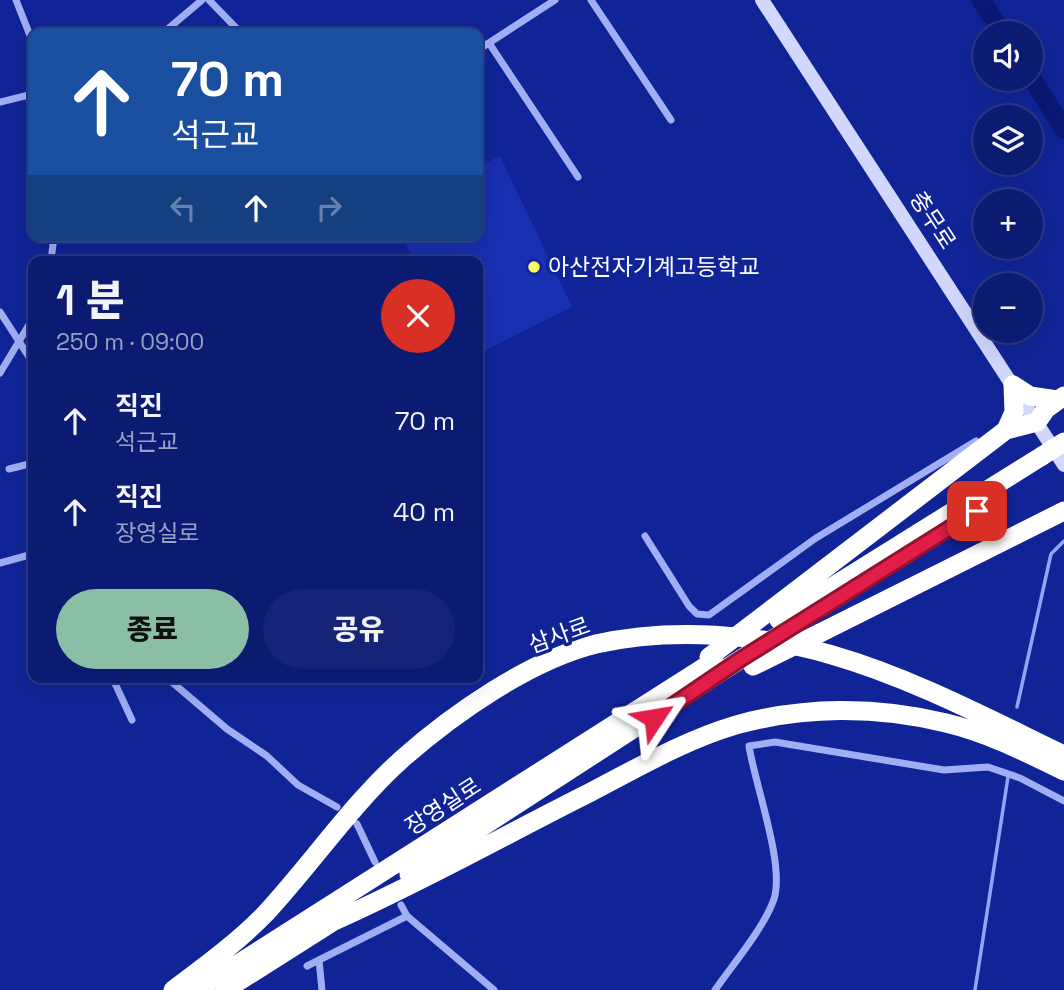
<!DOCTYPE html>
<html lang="ko">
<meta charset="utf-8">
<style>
body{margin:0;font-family:"Space Grotesk","Noto Sans KR",sans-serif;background:#152477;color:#f1f3f6;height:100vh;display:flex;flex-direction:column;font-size:26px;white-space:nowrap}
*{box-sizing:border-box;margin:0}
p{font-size:23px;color:#9aa1c4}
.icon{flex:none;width:38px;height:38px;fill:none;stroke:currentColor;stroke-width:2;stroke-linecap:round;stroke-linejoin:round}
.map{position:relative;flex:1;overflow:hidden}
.drawer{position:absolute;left:28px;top:256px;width:455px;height:427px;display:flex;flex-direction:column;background:#0c1b72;border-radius:14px;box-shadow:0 7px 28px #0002,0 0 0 2px #2c3984}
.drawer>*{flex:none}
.guide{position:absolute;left:28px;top:28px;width:455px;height:214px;border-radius:14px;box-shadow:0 7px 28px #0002,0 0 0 2px #2c3984;background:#1a4fa0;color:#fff;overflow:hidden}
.buttons{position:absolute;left:973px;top:21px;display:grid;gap:14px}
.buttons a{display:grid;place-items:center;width:70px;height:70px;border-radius:50%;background:#0c1b72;box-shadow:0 7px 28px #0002,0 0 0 2px #2c3984;font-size:35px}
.pin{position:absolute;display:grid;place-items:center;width:60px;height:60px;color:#fff;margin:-30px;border-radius:14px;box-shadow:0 4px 10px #0006}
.me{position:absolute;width:77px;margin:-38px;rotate:57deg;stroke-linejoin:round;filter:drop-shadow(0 0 5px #0008)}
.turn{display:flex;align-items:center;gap:24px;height:147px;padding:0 28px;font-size:32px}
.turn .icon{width:91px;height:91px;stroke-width:2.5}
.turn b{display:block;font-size:49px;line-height:60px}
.lanes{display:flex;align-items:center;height:66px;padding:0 28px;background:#0003;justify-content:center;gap:35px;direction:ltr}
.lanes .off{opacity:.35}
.round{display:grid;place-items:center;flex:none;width:74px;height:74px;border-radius:37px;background:#152477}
.summary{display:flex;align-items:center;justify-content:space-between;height:119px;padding:0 28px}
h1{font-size:42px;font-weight:800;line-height:52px}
.button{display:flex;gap:14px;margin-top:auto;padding:14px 28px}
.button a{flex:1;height:80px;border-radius:42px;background:#8abfa5;color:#111;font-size:28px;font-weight:800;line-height:80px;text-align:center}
.button a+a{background:#152477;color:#f1f3f6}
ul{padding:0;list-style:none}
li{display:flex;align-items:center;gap:21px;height:91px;padding:0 28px}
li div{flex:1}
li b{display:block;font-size:26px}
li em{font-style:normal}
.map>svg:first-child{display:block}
.green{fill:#1830b2}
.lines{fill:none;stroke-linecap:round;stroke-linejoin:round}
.stream{stroke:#93a4f7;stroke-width:3.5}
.river{stroke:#0a1874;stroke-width:19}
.street{stroke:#a1aef4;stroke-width:7}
.secondary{stroke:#d1d7fd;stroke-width:14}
.highway{stroke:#fff;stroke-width:19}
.highway-bridge{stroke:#fff;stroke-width:19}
.route-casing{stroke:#92132f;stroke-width:18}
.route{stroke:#e11d48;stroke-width:12}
.poi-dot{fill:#feff64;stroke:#102498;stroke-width:2.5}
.labels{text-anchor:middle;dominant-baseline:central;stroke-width:7;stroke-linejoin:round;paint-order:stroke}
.street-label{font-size:23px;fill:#fff;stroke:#102498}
.poi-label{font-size:23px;fill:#fff;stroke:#102498;text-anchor:start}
</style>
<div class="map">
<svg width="1064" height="990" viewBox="0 0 1064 990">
<rect width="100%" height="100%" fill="#102498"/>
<path class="green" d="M500 156 572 307 478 354V261H414L402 236H478V167Z"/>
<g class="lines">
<path class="stream" d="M1017 707 1051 554 1064 541
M975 990 1008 777"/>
<path class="river" d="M981 0 1003 33
M1031 77 1064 129"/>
<path class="street" d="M16 0 33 43
M209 0 241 33
M591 0 671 120
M163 33 202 0
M489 43 578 177
M478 50 555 0
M0 102 33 94
M51 261 54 236
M0 312 33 363
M0 373 33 318
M9 469 33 463
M645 536 689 606 697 614 709 615 816 538 976 441
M0 563 33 554
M112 677 132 720
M166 677 227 729 267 756 298 785 337 807
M357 824 375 862
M401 905 407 916 494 990
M319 960 322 990
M307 966 407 916
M715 990C733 964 764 928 774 899 785 864 755 785 749 746L775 742 944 770 988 767 1020 778 1064 801"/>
<path class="secondary" d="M762 0 1064 465"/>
<path class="highway" d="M1013 385 1030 396 1057 400
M1006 430 1014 412 1013 385
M772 609 1006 430 1037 422 1046 409 1064 396
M779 620 1042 456
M820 633 1064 511
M409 874 741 659
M334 921C422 882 505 835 591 792 637 768 685 740 736 725 804 706 877 706 946 723 988 733 1025 752 1064 771
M173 990C205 966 238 942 266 913 313 862 351 805 402 759 453 714 530 660 596 644 671 627 759 634 832 655 912 678 989 719 1064 755
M197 990 714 661
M225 990 345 914"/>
<path class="highway-bridge" d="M1042 456 1064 442
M709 657 772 609
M741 659 789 629
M753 666 820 633"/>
</g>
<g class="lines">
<defs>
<path id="route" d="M654 718 741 659 977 511"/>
</defs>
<use href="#route" class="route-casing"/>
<use href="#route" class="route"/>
</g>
<circle class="poi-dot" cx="534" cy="267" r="7"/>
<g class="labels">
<g class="street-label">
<text transform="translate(933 220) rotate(57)">충무로</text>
<text transform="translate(559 635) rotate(-20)">삼사로</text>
<text transform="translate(443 806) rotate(-33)">장영실로</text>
</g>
<g class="poi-label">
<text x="548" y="267">아산전자기계고등학교</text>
</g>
</g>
</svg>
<div class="buttons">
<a><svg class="icon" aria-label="sound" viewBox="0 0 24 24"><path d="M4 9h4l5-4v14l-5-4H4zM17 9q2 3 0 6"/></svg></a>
<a><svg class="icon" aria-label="layers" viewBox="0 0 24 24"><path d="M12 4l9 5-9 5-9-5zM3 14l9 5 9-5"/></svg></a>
<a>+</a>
<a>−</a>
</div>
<div class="pin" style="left:977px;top:511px;background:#d93025"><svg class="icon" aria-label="arrive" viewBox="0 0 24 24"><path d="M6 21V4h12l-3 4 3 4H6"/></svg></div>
<svg class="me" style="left:654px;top:718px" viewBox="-20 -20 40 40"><path d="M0-17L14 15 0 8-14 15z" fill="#e11d48" stroke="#fff" stroke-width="4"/></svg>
<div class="guide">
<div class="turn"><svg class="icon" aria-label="ahead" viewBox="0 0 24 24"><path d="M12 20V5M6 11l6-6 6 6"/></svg><div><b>70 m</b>석근교</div></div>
<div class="lanes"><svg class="icon off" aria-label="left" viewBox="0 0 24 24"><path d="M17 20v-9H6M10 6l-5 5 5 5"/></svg><svg class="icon" aria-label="ahead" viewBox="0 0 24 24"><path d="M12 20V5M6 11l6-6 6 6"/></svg><svg class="icon off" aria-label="right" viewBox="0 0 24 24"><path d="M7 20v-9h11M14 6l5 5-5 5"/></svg></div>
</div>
<section class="drawer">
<div class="summary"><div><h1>1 분</h1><p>250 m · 09:00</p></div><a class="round" style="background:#d93025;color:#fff"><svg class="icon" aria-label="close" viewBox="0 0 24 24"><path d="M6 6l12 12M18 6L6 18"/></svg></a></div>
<ul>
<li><svg class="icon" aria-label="ahead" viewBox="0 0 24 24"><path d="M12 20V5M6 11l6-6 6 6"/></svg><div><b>직진</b><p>석근교</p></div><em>70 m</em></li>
<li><svg class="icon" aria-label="ahead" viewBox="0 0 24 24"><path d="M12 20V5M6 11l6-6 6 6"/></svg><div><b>직진</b><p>장영실로</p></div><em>40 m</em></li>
</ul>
<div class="button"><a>종료</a><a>공유</a></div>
</section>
</div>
